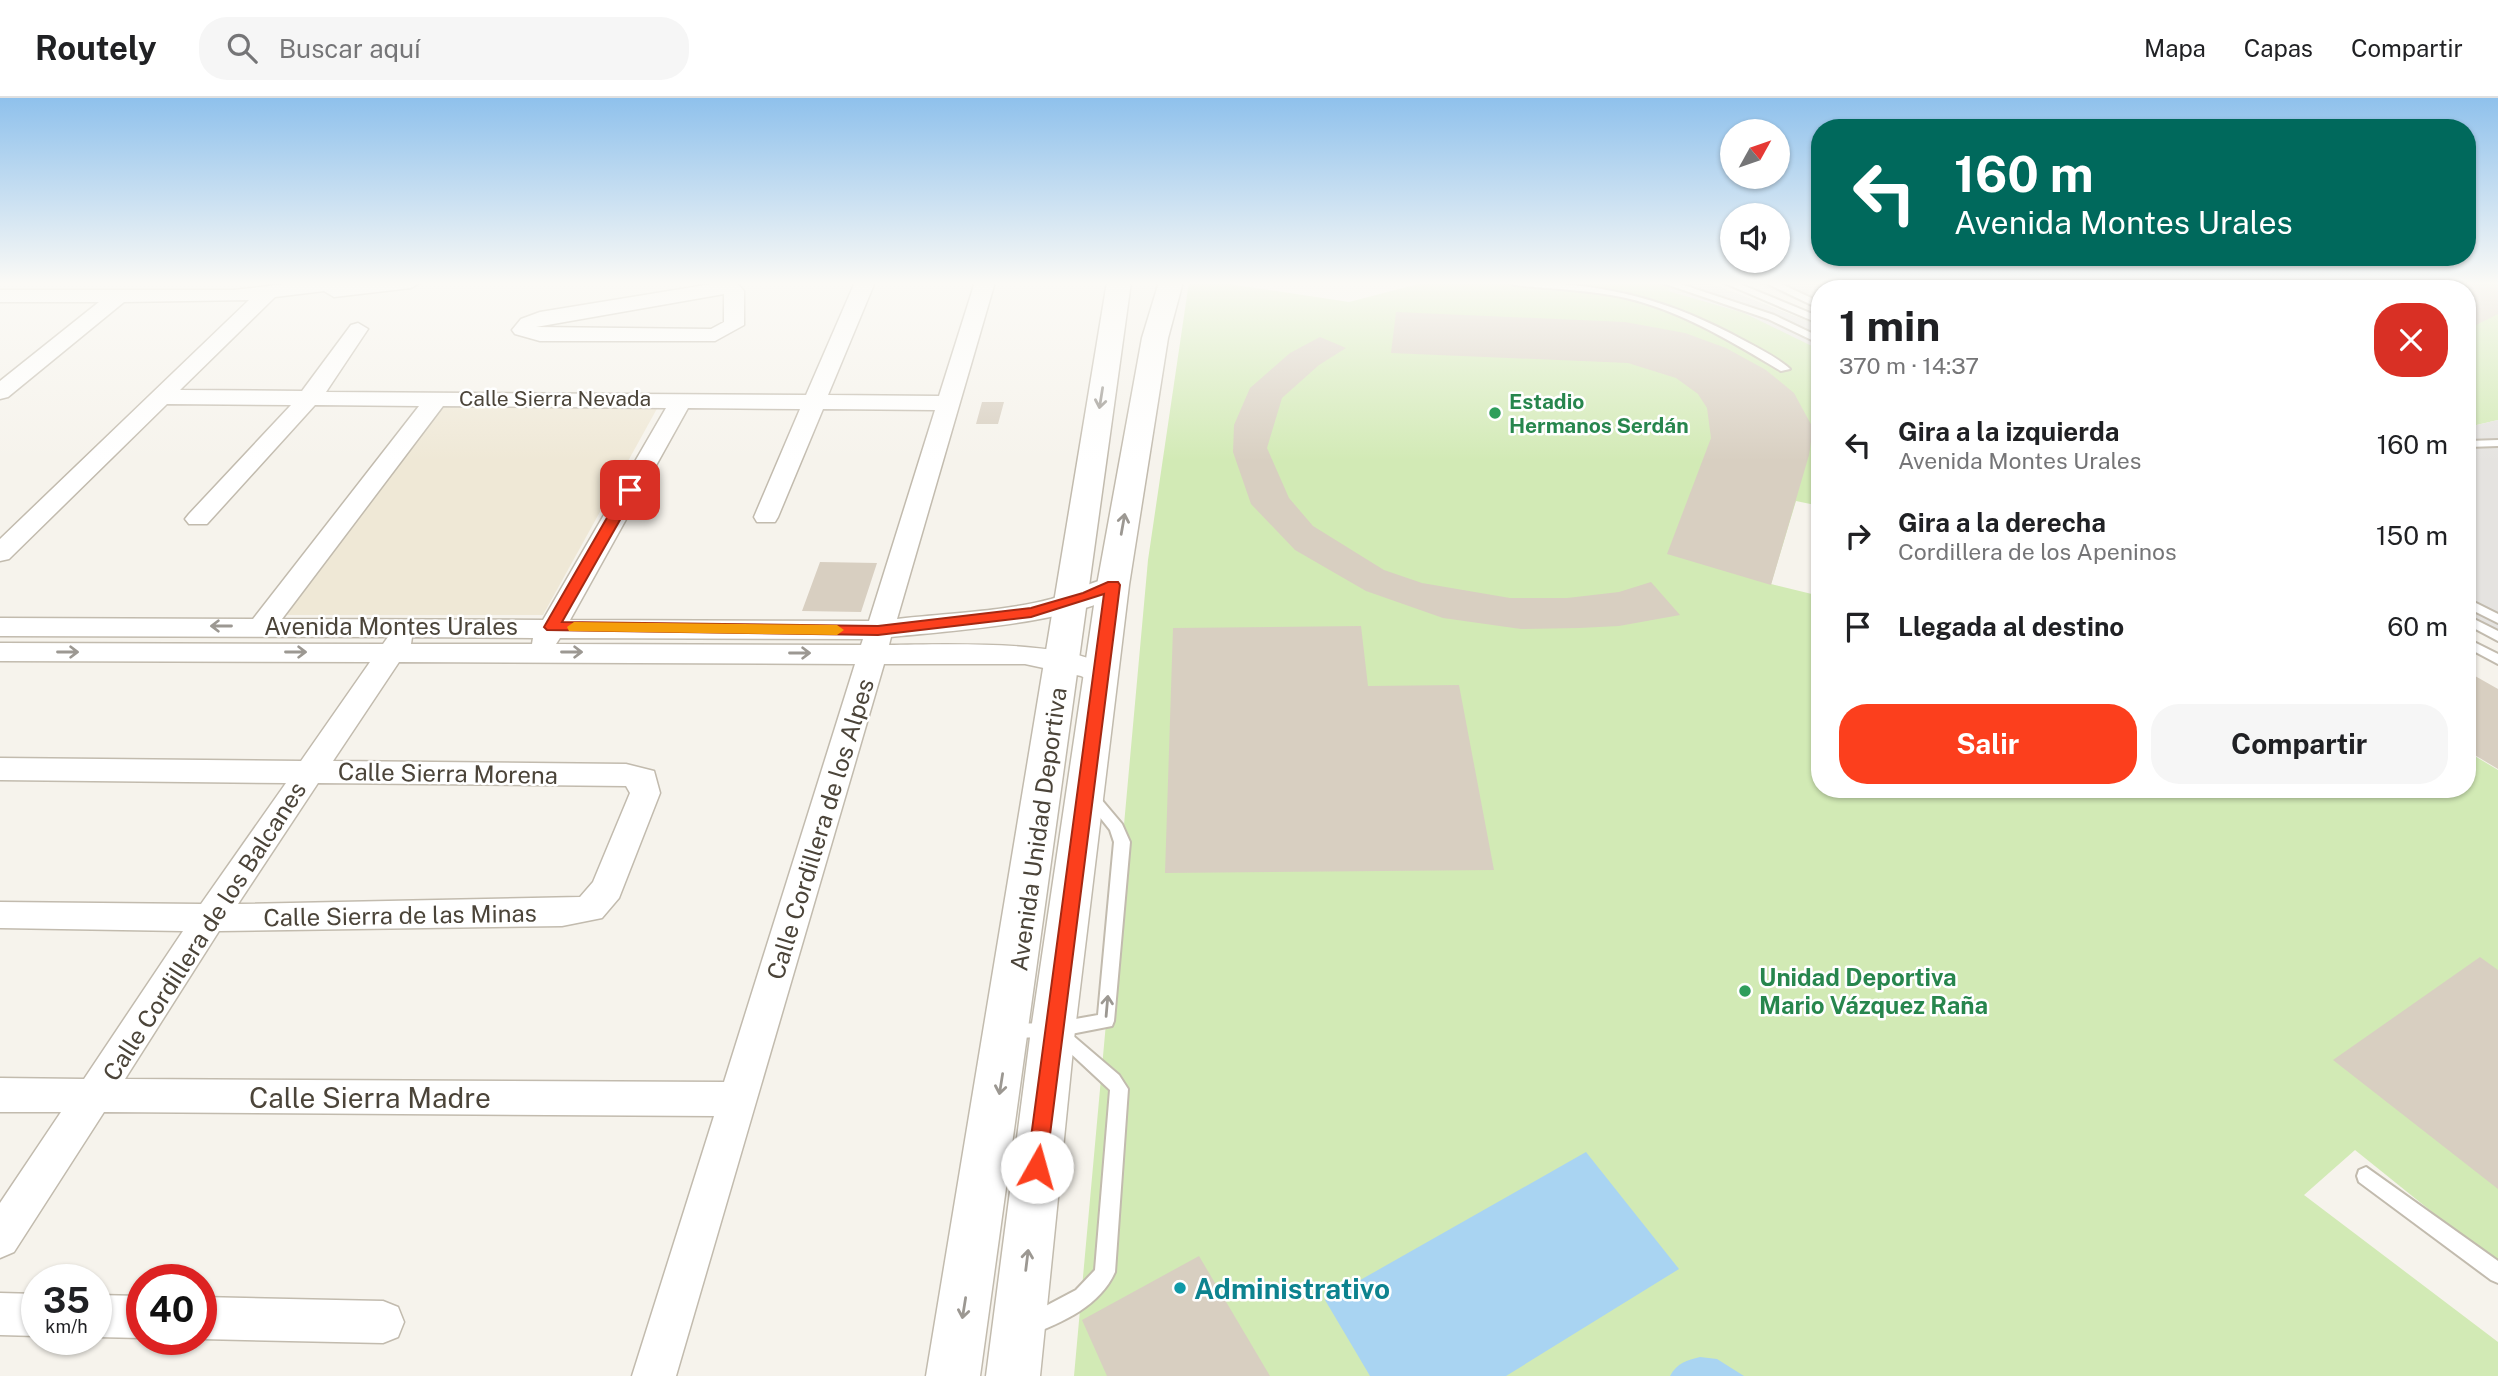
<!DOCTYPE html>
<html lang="es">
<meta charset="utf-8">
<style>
body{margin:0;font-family:"Public Sans",sans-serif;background:#f6f6f6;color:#202124;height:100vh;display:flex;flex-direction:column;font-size:26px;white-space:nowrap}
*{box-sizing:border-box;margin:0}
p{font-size:23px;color:#757577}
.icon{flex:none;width:38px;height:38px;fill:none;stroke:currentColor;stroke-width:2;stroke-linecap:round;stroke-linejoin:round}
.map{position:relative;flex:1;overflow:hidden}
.details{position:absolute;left:1811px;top:182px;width:665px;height:518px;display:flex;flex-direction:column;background:#fff;border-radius:28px;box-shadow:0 2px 5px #0004}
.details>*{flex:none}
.banner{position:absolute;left:1811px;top:21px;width:665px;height:147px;border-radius:28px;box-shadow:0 2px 5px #0004;background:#00695c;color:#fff;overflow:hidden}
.needle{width:46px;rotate:50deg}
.controls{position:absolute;left:1720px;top:21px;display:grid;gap:14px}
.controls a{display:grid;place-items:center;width:70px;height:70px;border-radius:50%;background:#fff;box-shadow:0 2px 5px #0004;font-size:35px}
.speed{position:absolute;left:21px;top:1166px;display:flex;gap:14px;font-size:35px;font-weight:700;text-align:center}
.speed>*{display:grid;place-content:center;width:91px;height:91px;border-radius:50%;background:#fff;box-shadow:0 2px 5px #0004;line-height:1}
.speed small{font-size:18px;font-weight:400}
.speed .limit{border:10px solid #d22;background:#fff;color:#111}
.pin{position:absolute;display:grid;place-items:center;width:60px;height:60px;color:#fff;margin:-30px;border-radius:14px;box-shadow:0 4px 10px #0006}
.me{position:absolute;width:77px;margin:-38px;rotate:7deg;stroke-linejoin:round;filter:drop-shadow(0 0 5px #0008)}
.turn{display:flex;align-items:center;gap:24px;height:147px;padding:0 28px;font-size:32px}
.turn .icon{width:91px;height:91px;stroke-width:2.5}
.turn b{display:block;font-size:49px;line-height:60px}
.round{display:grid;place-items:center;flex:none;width:74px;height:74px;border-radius:28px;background:#f6f6f6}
.headline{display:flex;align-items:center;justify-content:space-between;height:119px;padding:0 28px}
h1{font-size:42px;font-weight:700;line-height:52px}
.cta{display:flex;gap:14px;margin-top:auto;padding:14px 28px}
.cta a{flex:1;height:80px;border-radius:28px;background:#fc3f1d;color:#fff;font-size:28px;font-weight:700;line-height:80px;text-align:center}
.cta a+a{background:#f6f6f6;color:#202124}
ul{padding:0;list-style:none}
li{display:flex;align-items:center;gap:21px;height:91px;padding:0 28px}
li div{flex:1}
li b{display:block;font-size:26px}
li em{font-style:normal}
header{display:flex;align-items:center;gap:42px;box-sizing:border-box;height:98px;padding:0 35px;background:#fff;border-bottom:2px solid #e0e0e0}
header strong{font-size:33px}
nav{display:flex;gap:38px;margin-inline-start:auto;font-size:24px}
.search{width:490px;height:63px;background:#f6f6f6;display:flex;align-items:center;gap:18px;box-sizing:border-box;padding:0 24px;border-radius:28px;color:#757577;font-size:26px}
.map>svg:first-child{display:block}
.education{fill:#efe8d6}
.green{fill:#d2eab5}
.parking{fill:#e5e3e0}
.water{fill:#a9d4f2}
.building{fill:#d8cfc1}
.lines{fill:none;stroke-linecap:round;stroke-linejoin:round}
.service-casing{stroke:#c2bbae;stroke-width:4}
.minor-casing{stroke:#c2bbae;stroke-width:3}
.tertiary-casing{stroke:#c2bbae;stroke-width:3}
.service{fill:#fff;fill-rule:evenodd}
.minor{fill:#fff;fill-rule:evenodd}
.tertiary{fill:#fff;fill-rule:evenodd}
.oneway{stroke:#9c9892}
.route{fill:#fc3f1d;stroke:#a42913;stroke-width:2}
.slow{fill:#f59e0b}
.leisure-dot{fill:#2e9e5b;stroke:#fff;stroke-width:2.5}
.culture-dot{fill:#0f9aa8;stroke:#fff;stroke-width:2.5}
.labels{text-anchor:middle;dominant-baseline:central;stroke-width:5;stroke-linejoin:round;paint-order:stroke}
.far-street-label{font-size:21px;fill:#4b4439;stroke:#fff}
.far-leisure-label{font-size:21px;font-weight:bold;fill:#27864d;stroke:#fff;text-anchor:start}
.street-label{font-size:24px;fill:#4b4439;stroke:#fff}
.leisure-label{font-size:24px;font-weight:bold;fill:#27864d;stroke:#fff;text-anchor:start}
.near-street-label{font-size:28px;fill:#4b4439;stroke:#fff}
.near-culture-label{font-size:28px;font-weight:bold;fill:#0d838f;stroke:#fff;text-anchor:start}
</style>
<header>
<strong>Routely</strong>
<div class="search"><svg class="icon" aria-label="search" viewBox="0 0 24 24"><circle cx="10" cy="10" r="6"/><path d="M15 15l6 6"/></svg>Buscar aquí</div>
<nav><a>Mapa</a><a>Capas</a><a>Compartir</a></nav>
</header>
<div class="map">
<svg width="2498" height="1278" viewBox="0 0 2498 1278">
<rect width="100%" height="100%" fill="#f6f3ec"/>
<path class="education" d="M440 307H659L543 517H279Z"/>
<path class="green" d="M1189 184H1216L1349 204 1426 184H1707L1820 228V408L1796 403 1771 486 1820 498V691H2468V654L2498 672V1167L2355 1052 2304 1097 2498 1244V1278H1074L1148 462Z
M1859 184H2498V322L2468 329V191H1872Z"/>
<path class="parking" d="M1675 184H1707L1820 228V252L1744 215 1668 193Z
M1753 184H1859L1872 191H1820V212Z
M2498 322V534L2468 518V329Z"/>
<path class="water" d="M1586 1054 1679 1171 1506 1278H1370L1325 1202Z
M1700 1259 1717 1261 1744 1278H1670C1677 1265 1687 1262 1700 1259Z"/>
<path class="building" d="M2468 184H2498V216L2468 231Z
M1396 214 1625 224 1685 235 1726 250 1766 272 1794 295 1813 330 1809 357 1771 487 1667 456 1711 340 1707 310 1698 296 1676 280 1628 265 1391 255Z
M1320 239 1346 250 1319 267 1282 300 1267 350 1289 400 1313 428 1384 472 1422 485 1510 500H1567L1619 494 1651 484 1680 517 1619 528 1579 530 1521 531 1443 520 1366 493 1295 452 1251 406 1233 354 1234 327 1250 290 1290 255Z
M982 304H1004L998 326H976Z
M820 464 877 465 861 514 802 513Z
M1361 528 1368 588 1459 587 1494 772 1165 775 1173 530Z
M2468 574 2498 591V671L2468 653Z
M2480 859 2498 872V1091L2333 962Z
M1199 1158 1270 1278H1107L1082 1222Z"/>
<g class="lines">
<defs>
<path id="service" d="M1509 184C1600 184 1665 199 1745 243 1760 251 1778 260 1790 271L1781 273C1732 244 1682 213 1626 200 1590 192 1551 191 1514 187Z
M1660 184H1674L1774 217 1820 239V246L1768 221Z
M1722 184H1735L1820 219V226Z
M1764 184H1777L1820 204V211Z
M2498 342V348L2468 349V343Z
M2468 501 2498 516V525L2468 510Z
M2468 518 2498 533V543L2468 527Z
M2468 541 2498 556V566L2468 550Z
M1090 693 1095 694 1122 726 1130 744 1114 923 1112 928 1071 936 1119 977 1128 991 1115 1174C1100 1208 1063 1224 1030 1237L1023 1234 1020 1227 1023 1220 1076 1192 1095 1172 1110 992 1053 939 1010 940 1004 938 1001 933 1004 928 1010 926 1053 925 1098 917 1114 744 1110 732 1083 698 1085 694Z
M2366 1069 2498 1163V1185L2491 1182 2359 1084 2357 1078 2359 1072Z"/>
<path id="minor" d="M302 184H421L411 190 334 199 324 193 275 199 180 292 302 293 351 227 358 225 368 231 326 294 806 297 855 184H875L828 297 939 298 975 184H995L897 521C948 515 1002 514 1051 501 1071 495 1104 476 1122 481L1126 487C1102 524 937 534 891 539L889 547C934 547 1092 539 1116 578L1112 585 1102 588 1081 578 1025 566H884L676 1278H632L714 1018 104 1014 14 1154 0 1160V1105L61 1014H0V980L84 981 183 833 0 830V804L201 806 286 685 0 682V660L301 663 370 564 0 563V545L383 546 388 539 0 538V520L253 521 419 308 315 307 207 426H189L185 421 189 416 291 307 167 306 9 461 0 463V441L249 202 124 204 8 299 0 301V283L99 204H0V192H234ZM443 308 666 310 543 522 282 521ZM688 310 800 311 754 419 757 424H775L778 419 823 311 935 312 869 523 570 522ZM412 539 533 540 532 546H411ZM560 540 863 541 861 547 556 546ZM399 564 855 566 724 984 125 981 219 833 562 828 602 820 619 800 660 695 654 673 626 666 333 663ZM318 685 626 688 630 695 593 784 580 799 238 806Z
M724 184 737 185 744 193V227L715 243H540L515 236 512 232 521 221 540 214ZM724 196V224L711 231 536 229Z
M0 1195 37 1196V1238L0 1237Z
M96 1197 142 1198V1240L96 1239Z
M201 1199 383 1203 398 1209 404 1224 398 1239 383 1245 201 1241Z"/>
<path id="tertiary" d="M1107 184H1131L980 1278H926Z
M1159 184H1183L1168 240 1129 487 1075 932 1040 1278H986L1031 932 1097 487 1142 240Z"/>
</defs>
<use href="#service" class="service-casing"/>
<use href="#minor" class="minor-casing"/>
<use href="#tertiary" class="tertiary-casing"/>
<use href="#service" class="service"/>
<use href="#minor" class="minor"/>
<use href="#tertiary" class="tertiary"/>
</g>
<defs><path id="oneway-shaft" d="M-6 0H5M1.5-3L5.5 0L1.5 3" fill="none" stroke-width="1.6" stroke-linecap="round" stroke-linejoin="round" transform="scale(1.75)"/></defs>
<g class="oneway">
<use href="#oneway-shaft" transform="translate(1101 300) rotate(99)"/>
<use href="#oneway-shaft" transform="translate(1123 426) rotate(-80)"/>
<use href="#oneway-shaft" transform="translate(221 528) rotate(180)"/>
<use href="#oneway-shaft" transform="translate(68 554)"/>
<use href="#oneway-shaft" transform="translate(296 554)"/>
<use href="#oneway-shaft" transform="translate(572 554)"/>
<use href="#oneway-shaft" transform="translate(800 555)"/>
<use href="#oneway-shaft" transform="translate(1107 908) rotate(-85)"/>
<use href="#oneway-shaft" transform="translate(1001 986) rotate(99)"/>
<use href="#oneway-shaft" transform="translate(1027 1162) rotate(-83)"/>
<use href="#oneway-shaft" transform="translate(964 1210) rotate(99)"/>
</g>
<linearGradient id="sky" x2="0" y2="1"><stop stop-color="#8fc1ec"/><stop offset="0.51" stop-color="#fbfaf6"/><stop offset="1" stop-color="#fbfaf6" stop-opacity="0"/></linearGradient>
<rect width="2498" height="363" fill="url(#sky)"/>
<path class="route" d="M630 388 637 392 562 524 878 528 1031 510 1083 495 1108 484H1118L1120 487 1045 1076 1037 1079 1030 1076 1027 1069 1104 496 1031 519 878 537 547 532 544 529 623 392Z"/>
<path class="slow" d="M574 524 837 527 844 532 837 537 569 533 567 529Z"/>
<g class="leisure-dot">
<circle cx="1495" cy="315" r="7"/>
<circle cx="1745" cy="893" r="7"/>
</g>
<circle class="culture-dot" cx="1180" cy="1190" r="7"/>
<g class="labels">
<g class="far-street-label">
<text x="555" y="300">Calle Sierra Nevada</text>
</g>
<g class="far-leisure-label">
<text x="1509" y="303">Estadio<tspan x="1509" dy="24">Hermanos Serdán</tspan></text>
</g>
<g class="street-label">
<text x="391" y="528">Avenida Montes Urales</text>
<text transform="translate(448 675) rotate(1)">Calle Sierra Morena</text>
<text transform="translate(820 731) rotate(-73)">Calle Cordillera de los Alpes</text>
<text transform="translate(1038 731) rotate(-82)">Avenida Unidad Deportiva</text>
<text transform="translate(400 817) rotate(-1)">Calle Sierra de las Minas</text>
<text transform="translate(204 833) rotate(-57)">Calle Cordillera de los Balcanes</text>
</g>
<g class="leisure-label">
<text x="1759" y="879">Unidad Deportiva<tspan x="1759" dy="28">Mario Vázquez Raña</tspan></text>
</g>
<g class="near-street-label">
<text x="370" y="999">Calle Sierra Madre</text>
</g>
<g class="near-culture-label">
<text x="1194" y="1190">Administrativo</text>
</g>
</g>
</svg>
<div class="controls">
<a><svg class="needle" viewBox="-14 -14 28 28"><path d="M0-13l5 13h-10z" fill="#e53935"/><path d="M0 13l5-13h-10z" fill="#757577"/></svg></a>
<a><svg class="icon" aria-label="sound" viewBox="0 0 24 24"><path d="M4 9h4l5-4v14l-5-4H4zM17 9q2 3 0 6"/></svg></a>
</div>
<div class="speed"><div>35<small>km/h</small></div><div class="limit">40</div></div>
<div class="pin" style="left:630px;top:392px;background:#d93025"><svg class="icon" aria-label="arrive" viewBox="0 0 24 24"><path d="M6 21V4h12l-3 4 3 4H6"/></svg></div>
<svg class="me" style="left:1037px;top:1069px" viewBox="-20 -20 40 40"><circle r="19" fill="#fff"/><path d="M0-13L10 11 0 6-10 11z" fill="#fc3f1d"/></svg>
<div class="banner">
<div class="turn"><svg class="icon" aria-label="left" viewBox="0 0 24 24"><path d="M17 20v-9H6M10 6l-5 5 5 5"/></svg><div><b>160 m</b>Avenida Montes Urales</div></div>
</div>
<section class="details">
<div class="headline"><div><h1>1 min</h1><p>370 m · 14:37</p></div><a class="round" style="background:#d93025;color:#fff"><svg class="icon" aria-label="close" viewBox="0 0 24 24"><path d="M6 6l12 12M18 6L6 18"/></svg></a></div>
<ul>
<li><svg class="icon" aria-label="left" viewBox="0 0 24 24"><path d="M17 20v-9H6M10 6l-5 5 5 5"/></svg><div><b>Gira a la izquierda</b><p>Avenida Montes Urales</p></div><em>160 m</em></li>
<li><svg class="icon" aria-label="right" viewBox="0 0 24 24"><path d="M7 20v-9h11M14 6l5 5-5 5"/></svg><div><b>Gira a la derecha</b><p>Cordillera de los Apeninos</p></div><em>150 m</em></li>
<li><svg class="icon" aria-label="arrive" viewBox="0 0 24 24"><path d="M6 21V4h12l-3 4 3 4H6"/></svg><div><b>Llegada al destino</b></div><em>60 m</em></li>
</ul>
<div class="cta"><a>Salir</a><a>Compartir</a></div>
</section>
</div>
